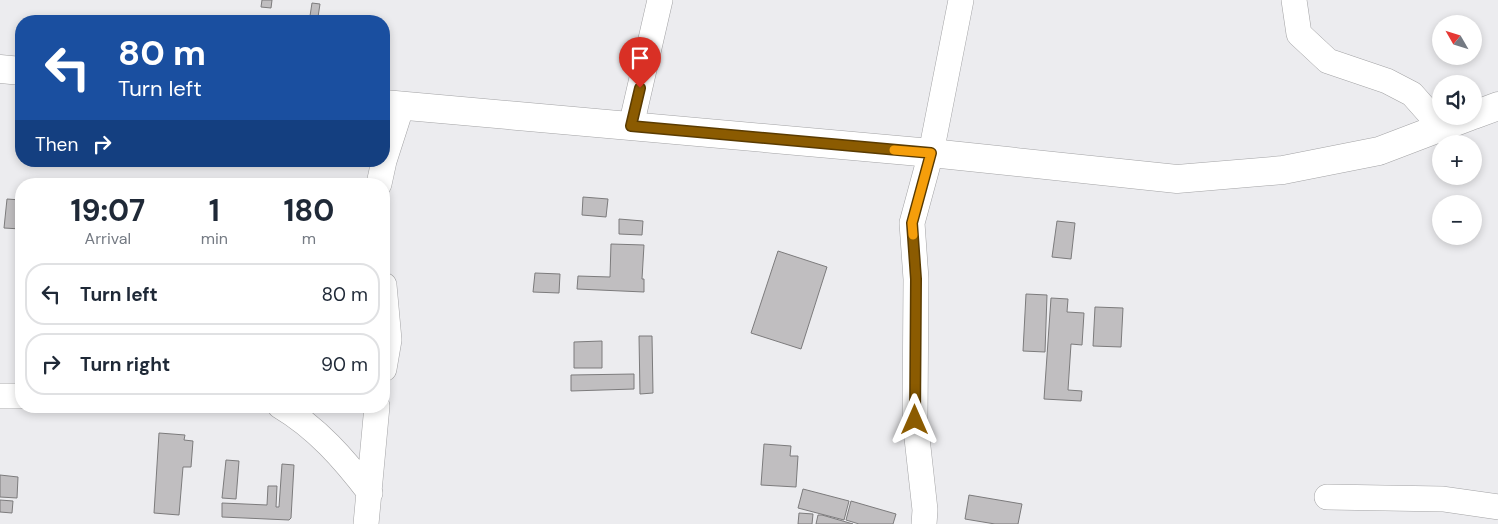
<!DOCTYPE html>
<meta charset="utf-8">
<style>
body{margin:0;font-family:"DM Sans",sans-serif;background:#f6f6f7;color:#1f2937;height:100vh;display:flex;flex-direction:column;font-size:19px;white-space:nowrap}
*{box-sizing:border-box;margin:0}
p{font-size:16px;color:#747a83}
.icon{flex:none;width:28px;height:28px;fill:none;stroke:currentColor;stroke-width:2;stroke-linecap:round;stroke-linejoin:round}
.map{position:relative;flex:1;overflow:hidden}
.sheet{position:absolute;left:15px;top:178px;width:375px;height:235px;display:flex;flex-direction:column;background:#fff;border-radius:20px;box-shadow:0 2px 8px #0003}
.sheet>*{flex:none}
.banner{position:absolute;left:15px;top:15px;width:375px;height:152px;border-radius:20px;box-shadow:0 2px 8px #0003;background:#1a4fa0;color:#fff;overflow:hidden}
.needle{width:32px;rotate:309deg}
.controls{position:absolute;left:1432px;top:15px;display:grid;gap:10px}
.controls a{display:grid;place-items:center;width:50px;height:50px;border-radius:50%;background:#fff;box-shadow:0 2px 8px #0003;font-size:25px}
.pin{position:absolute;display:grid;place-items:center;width:42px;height:42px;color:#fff;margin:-51px -21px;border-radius:50% 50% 50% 0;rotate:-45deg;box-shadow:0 0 5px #0007}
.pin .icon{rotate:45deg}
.me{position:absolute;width:55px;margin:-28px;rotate:0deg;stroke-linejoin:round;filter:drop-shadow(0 0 4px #0008)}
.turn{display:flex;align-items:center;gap:18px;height:105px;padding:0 20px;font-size:22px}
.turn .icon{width:65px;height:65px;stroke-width:2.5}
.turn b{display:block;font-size:35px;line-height:42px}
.then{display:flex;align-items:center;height:48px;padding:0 20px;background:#0003;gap:10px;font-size:19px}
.eta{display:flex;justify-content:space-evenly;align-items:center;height:85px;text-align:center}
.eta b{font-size:30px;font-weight:700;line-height:35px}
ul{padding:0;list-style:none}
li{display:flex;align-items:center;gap:15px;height:62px;margin:0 10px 8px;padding:0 10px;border:2px solid #e0e1e3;border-radius:20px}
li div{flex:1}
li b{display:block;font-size:19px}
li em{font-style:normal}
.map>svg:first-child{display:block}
.building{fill:#c0bec0;stroke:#7c7b7c}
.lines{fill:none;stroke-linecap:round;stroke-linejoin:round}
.street-casing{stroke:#a3a3a5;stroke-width:26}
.secondary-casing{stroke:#a3a3a5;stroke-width:29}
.street{stroke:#fff;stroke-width:25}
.secondary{stroke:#fff;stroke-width:28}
.route-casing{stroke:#5a3b01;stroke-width:12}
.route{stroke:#8b5b01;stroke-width:9}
.slow{stroke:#f59e0b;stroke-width:9}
</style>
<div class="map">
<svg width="1498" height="524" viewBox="0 0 1498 524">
<rect width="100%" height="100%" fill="#ececef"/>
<path class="building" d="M262 0H272L271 8 261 7Z
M312 3 320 4 318 17 310 16Z
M246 161H280L279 165Z
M583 197 608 199 606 217 582 215Z
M7 199 21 200V229L4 228Z
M619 219 643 221 642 235 619 234Z
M1057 221 1075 223 1071 259 1052 257Z
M611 244 644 245 642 279H644V292L577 289 578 276 610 277Z
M778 251 827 267 801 349 751 333Z
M535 273 560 274 559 293 533 292Z
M1026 294 1047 295 1045 352 1023 351Z
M1051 298 1068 299 1067 312 1084 313 1082 345 1071 344 1068 390 1082 391 1081 401 1044 399Z
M1095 307 1123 308 1121 347 1093 346Z
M639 336H652L653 393 640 394Z
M602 341V368H574V342Z
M634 374V389L571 391V375Z
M159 433 185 435 184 440 193 441 191 467H183L179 515 154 513Z
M764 444 791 446 790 456H798L796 487 761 485Z
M226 460 239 461 236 499 222 498Z
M282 464 294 465 291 518 289 520 222 517V503L267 505 268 486H277L276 507H279Z
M0 475 18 477 17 498 0 497Z
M803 489 849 501 844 520 798 508Z
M969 495 1022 504 1018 524H995L965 519Z
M0 500 13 501 12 513 0 512Z
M851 501 896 514 893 524H859L846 520Z
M799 513 813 514 812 524H798Z
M818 515H822L853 524H816Z"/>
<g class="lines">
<defs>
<path id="street" d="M1294 0 1299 34 1328 61 1387 81 1412 94 1443 129
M631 126 660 0
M384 161 402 105
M379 184 384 161
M384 285 389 340 384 369
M0 396H21
M280 406C317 428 344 459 370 493
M1327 497 1443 499 1498 507
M366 524 377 406
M924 524 925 510 915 420 916 279 912 223 931 153 961 0"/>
<path id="secondary" d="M0 69 21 71
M384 104 931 153 1177 179 1283 170 1379 151 1471 116
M1474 115 1498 106"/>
</defs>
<use href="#street" class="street-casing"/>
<use href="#secondary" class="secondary-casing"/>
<use href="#street" class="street"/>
<use href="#secondary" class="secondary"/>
</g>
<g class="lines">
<defs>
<path id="route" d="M640 88 631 126 931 153 912 223 916 279 915 420"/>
</defs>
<use href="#route" class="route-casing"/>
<use href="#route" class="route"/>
<path class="slow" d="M894 150 931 153 912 223 913 235"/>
</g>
</svg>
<div class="controls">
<a><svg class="needle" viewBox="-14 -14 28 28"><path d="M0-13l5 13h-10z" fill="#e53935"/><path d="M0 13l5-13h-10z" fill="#747a83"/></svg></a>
<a><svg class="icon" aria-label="sound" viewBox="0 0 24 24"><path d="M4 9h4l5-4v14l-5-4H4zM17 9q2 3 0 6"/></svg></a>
<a>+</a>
<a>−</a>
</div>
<div class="pin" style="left:640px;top:88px;background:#d93025"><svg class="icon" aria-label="arrive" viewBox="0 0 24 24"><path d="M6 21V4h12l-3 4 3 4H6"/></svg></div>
<svg class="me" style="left:915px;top:420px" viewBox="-20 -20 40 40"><path d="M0-17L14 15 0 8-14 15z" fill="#8b5b01" stroke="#fff" stroke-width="4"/></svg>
<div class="banner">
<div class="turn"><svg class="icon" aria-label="left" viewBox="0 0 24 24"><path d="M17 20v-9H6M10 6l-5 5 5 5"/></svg><div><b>80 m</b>Turn left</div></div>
<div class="then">Then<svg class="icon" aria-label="right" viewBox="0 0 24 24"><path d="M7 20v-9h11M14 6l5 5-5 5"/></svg></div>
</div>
<section class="sheet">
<div class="eta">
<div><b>19:07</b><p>Arrival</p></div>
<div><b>1</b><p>min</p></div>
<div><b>180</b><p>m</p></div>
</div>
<ul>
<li><svg class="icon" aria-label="left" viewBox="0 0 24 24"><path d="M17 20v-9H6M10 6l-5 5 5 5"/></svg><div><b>Turn left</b></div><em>80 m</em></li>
<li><svg class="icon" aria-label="right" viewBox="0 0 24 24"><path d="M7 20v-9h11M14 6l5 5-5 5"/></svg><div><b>Turn right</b></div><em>90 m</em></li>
</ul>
</section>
</div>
